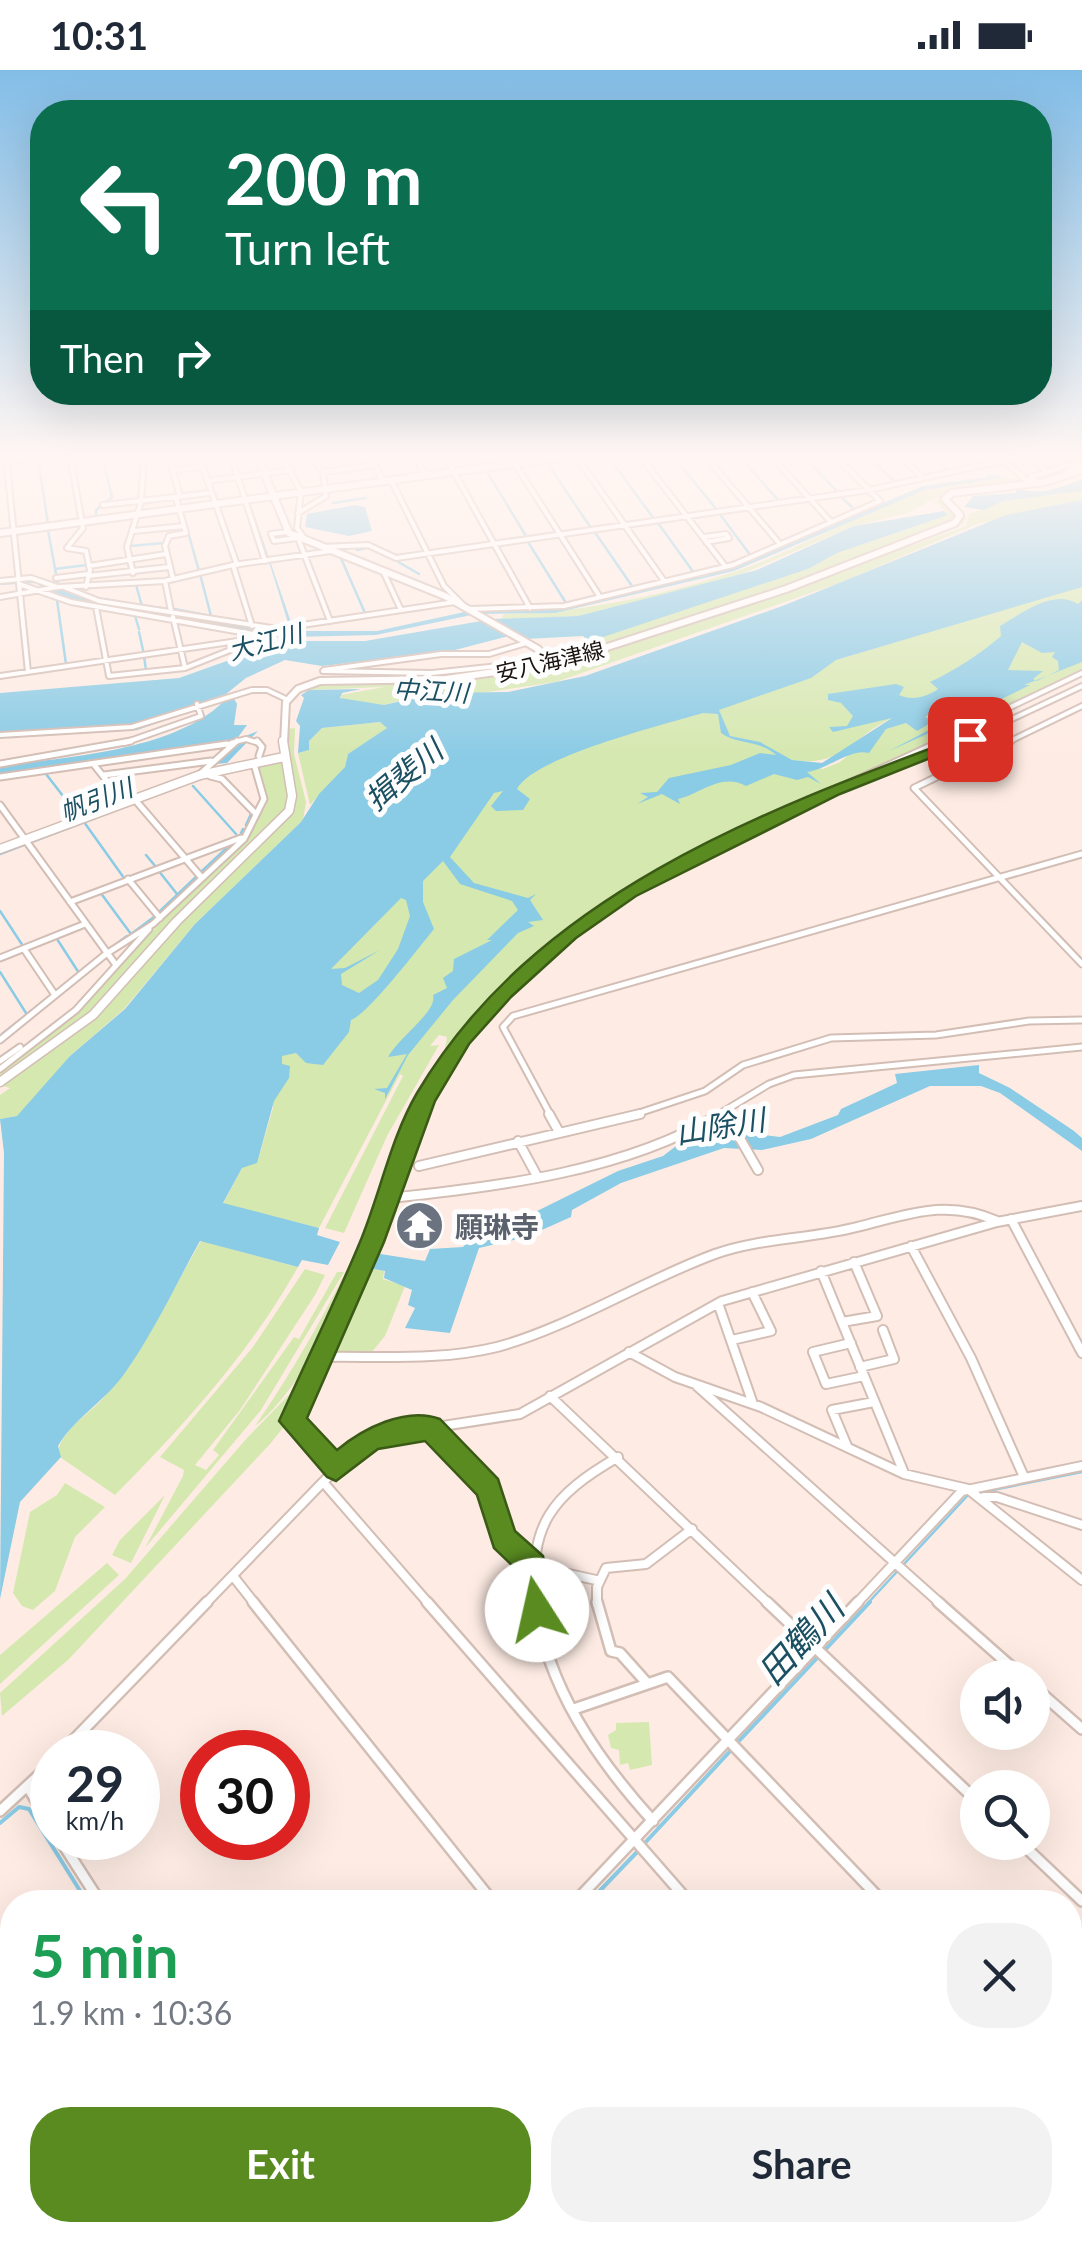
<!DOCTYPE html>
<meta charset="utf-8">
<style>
body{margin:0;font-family:Lato,"Noto Sans JP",sans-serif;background:#f2f2f3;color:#1f2937;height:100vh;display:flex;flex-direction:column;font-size:38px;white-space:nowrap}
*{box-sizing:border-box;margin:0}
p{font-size:32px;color:#747a83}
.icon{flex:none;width:55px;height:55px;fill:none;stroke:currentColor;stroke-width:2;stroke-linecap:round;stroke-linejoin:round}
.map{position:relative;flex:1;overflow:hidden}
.drawer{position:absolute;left:0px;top:1820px;width:1082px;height:352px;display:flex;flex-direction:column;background:#fff;border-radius:40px 40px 0 0;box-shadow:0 10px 40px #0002}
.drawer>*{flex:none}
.top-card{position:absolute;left:30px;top:30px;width:1022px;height:305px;border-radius:40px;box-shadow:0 10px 40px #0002;background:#0b6e4f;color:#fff;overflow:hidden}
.buttons{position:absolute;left:960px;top:1590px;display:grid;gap:20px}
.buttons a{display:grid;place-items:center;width:90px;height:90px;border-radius:50%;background:#fff;box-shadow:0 10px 40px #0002;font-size:50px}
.speed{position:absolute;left:30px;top:1660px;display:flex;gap:20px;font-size:50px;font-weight:700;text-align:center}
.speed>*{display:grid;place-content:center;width:130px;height:130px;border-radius:50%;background:#fff;box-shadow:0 10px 40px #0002;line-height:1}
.speed small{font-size:25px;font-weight:400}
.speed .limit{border:15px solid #d22;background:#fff;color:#111}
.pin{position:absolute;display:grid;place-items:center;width:85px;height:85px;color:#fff;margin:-42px;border-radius:20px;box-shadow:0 5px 15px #0006}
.me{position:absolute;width:110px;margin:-55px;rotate:350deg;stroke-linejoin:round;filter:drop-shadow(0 0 8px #0008)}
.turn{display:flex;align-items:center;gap:35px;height:210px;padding:0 30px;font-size:45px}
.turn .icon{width:130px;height:130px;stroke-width:2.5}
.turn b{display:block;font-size:70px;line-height:85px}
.then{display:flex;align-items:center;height:95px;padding:0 30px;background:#0003;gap:20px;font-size:38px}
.round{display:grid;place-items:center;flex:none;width:105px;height:105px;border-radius:40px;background:#f2f2f3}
.summary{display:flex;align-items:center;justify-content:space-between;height:170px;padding:0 30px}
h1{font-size:60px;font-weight:700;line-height:75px;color:#1e9e55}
.button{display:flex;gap:20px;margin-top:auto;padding:20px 30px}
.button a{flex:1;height:115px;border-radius:40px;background:#598b21;color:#fff;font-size:40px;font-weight:700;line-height:115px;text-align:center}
.button a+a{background:#f2f2f3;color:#1f2937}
.status{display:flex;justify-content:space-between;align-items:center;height:70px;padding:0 50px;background:#fff;direction:ltr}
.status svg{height:28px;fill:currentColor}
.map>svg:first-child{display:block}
.green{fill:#d5e8b0}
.water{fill:#8acbe5;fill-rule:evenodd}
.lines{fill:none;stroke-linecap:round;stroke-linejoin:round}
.stream-far1{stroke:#8acbe5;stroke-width:2.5}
.stream{stroke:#8acbe5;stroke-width:4}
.minor-far3-casing{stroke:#d3beb5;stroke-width:8}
.minor-far2-casing{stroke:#d3beb5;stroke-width:9}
.minor-far1-casing{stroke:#d3beb5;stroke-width:12}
.minor-casing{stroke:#d3beb5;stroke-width:14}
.tertiary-far1-casing{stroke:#d3beb5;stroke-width:10}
.tertiary-casing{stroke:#d3beb5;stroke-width:11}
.secondary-far1-casing{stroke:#d3beb5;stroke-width:10}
.secondary-casing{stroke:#d3beb5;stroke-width:11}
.minor-far3{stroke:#fff;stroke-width:4}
.minor-far2{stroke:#fff;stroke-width:5}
.minor-far1{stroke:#fff;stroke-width:8}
.minor{stroke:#fff;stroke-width:9}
.tertiary-far1{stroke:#fff;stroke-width:6}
.tertiary{stroke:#fff;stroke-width:8}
.secondary-far1{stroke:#fff;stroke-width:6}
.secondary{stroke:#fff;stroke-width:8}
.route{fill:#598b21;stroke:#3a5a15;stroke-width:2.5}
.labels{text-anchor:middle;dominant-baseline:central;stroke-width:10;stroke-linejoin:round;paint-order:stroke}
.far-street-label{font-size:22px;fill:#1a1310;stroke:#fdfdfd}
.far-water-label{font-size:25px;font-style:italic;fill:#1b5063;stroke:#fdfdfd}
.worship-label{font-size:28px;font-weight:bold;fill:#5b616d;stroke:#fdfdfd;text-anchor:start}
.water-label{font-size:30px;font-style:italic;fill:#1b5063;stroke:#fdfdfd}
.near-water-label{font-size:35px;font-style:italic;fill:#1b5063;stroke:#fdfdfd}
</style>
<div class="status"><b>10:31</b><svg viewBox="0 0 49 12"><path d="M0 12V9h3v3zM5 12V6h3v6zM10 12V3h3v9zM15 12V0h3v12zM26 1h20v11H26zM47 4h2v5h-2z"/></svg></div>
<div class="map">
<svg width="1082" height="2171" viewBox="0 0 1082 2171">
<rect width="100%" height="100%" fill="#feece4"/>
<path class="green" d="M1082 392 1062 405 1082 394V399C1031 422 962 415 902 438L935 428 908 443 854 456 737 506 578 546 501 549 504 544C579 544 680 522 751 496 833 465 943 391 1029 411L1015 399C1034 411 1063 398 1082 392Z
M1082 421V430L977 454 842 512 556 612 474 624 432 622 384 635 343 630 340 625 384 617 309 620 304 616 430 613 558 594 756 533 955 454 963 449 961 443 967 448 962 454 903 479 966 456 969 444 1003 431Z
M940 428 957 445 953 453 814 508 575 585 548 588 537 575 548 584 808 499 837 483 948 445 937 432 932 433Z
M1082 516V535L1004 565 925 629 874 649 892 648C850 668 840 700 788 689L823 699 840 692 876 663 1042 559 1082 582V602C997 642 912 682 827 722 665 798 559 846 443 989L447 967 439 965 430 976 439 975 387 1066 344 1163 325 1158 403 1006 400 1004 319 1158 223 1134 242 1098 259 1086 273 1038 275 995 325 904 494 723 521 704 588 676 756 625 836 590Z
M380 652 387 656 386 660 348 684 345 697 310 735 298 683 309 680V671L322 658Z
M295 658 294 684 306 732 303 750 195 854 124 939 70 986 34 1031 17 1046 0 1049V1025L10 1018 0 1015 81 958 175 856 288 748C301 730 287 684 286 659Z
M281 690 289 729 286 741 90 943 0 1009V1001L54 959 246 768 267 734 255 696Z
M412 1057C398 1130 314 1312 255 1356 323 1257 365 1166 412 1057Z
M201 1171 298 1197C249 1284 185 1354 115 1425L57 1385C61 1359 90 1344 105 1326 144 1279 171 1223 201 1171Z
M363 1197 384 1201 383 1209 405 1216 385 1266 371 1283 327 1287 325 1275 297 1314Z
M305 1199 325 1205 315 1225 240 1340 195 1395 206 1400 219 1385 213 1380 294 1267 299 1269 337 1202H344L261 1340 145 1478 183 1406 184 1400 160 1387 253 1277Z
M315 1298 290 1344 284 1343 290 1349 270 1374 69 1589 2 1646 0 1623 125 1509 247 1368Z
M65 1413 105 1437 75 1467 55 1521 33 1540 22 1536 13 1523 30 1442 57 1425Z
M165 1425 131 1493 112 1485 120 1470Z
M107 1493 119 1505 0 1614V1585Z
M649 1652 652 1695 630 1700 628 1693 620 1695 619 1680 611 1678 608 1665 616 1660V1653Z"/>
<path class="water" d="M986 404 1005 407 925 420 734 501 555 543 476 544 376 565 291 567 57 528 36 513 0 515 10 510H39L95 531 291 562 250 432 294 561H377L478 539 567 537 742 493 923 416 988 407Z
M1082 409V421L1003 431 984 440 964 437 973 426 1016 423 1017 418C1037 427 1063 417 1082 409Z
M1082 430V517L836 590 811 608 719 640 730 666 760 672 792 690 822 693 892 648 833 662 829 657 847 656 853 646 841 633 828 630V624L896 614 904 617 899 625C913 631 926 627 938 619L930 612C954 601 979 585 1001 566L1000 556C1021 544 1053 518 1078 534L1082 530V592L1024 615H1030L971 644 962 642 963 648 889 681 956 646 951 643 958 633 953 629 925 647 934 651 917 661 906 653 886 659 869 683C851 678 828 699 807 702L821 714 808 707 797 710 774 704 746 716C721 702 699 725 678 729L680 734 662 724 637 734 648 727 640 723 657 722 669 708 731 695 760 683 776 685C761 670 737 675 721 663L718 644 703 643C666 654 533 687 517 719L530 729 523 740 496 741 491 736 503 721 494 723 450 787 474 813 528 828 536 824 530 830 543 850 528 852 534 856 518 863 453 930 408 985 385 1029V1023L374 1019 387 1018 407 984 388 987C399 967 438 941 433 925L447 918 443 908 453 901 454 889 492 870H487L518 840 512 831 460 814 443 791 423 811V832L434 859C416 881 368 944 351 950L349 962 323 995 306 993 296 983 282 986V994L290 996 289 1008 274 1031 257 1093 242 1098 223 1133 319 1158 317 1165 340 1172 328 1195 302 1190 298 1197 200 1171C175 1216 152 1266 122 1307 103 1332 73 1350 58 1376L61 1387 20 1432 0 1529 4 1083 0 1049 17 1046 70 986 125 939 195 854 301 752 319 724 345 697 348 684 387 658 380 652 322 658 309 671V680L298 683 300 656 296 651 304 628 301 625 309 620 361 619 342 623 340 628 384 635 436 623 508 622 585 606 785 535 1006 445ZM1022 572 1042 583 1055 582 1052 587 1058 591 1059 600 1037 611 1033 609 1043 601 1008 600ZM401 828 406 830 410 846 398 879 378 910 359 923 342 915 341 904 380 880 345 898 331 899Z
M355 435 365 437 372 461 349 466 305 457 307 444Z
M944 441 948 445 837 483 808 499 588 572 583 566 526 569 517 564 451 581 322 596 285 590 246 608 226 624 133 654 0 662V623L179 608 283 571H365L493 549 578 546 757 500 854 456Z
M232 625 237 634 234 655H247L236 670 258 661 227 693 215 694 234 670 137 689 0 704V696C67 687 171 681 222 633L220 629Z
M979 995V1003L1010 1018 1074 1061 1082 1068V1081L1000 1023 981 1016H930L811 1069 762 1080 724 1078 621 1113 572 1140 571 1147 526 1167 479 1178 450 1263 405 1258 415 1238 408 1235 412 1220 384 1208 385 1201 368 1198 374 1183 425 1191 430 1179 463 1177 472 1166 535 1142 618 1101 663 1086 676 1076 727 1065 743 1068 748 1063 780 1067 838 1045 841 1039 897 1013 895 1004Z"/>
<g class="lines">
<path class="stream-far1" d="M167 386 172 403
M277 386 287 399
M477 386 483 396
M608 386 654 449
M673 386 717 440
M739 386 779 431
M803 386 838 422
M868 386 895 412
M933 386 948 401
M1062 386 1070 393
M38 388 48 454
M547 393 591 458
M486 400 526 466
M839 425 855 440
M333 433 366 428
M719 443 751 486
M183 444 199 501
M96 447V440L112 427 102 386
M296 447 297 434
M658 453 694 503
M48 460 58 515
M594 461 632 516
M126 470 127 488
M528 472 566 533
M130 476 164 473
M357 480 370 477
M340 486 365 543
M395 490 419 504
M55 499 87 495
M136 515 142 536
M40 523 57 530 66 594
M95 528 115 531
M145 536 170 539
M174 539 211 546 200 504
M135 546 139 559
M139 562 143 580
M213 573 251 566
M123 586 175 578
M144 586 146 600
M86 662 136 659 162 650
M46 704 80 748
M193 716 236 764
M84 752 124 808
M246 755 251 744
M241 763 243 759
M0 784 116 740
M146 785 156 797
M158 800 177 824
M201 802 232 773
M100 822 131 864
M0 841 23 876
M158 843 197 806
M131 864 154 847
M57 869 79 903
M108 880 127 866
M0 902 26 943
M2 964 52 925
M867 1534 968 1425 1082 1402"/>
<path class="stream" d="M824 1581 870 1532
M738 1672 818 1587
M0 1753 19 1737 29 1739 87 1832
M643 1775 733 1678
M589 1832 638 1781
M1078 1952 1082 1947
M525 2160 533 2171
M270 2171 280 2160
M928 2171 936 2160"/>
<defs>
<path id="minor-far3" d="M6 386 28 602
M70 386 83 458 67 478 86 481 90 500 86 517
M199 386 237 495
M231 386 265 491
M281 386 301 421 297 458 306 471
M371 386 383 411
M415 386 425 406
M445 386 530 538
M510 386 600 527
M576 386 664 511
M640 386 725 496
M705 386 780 474
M771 386 831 452
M900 386 922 407
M965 386 976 396
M1030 386 1044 399
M1005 391 1026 410H1036
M0 392 45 386
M173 400 202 397
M323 402 376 395
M1066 403 1082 394
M1031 407 1076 393
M391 410 444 516 464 536
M207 411 292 400
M180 427 170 389 194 386
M103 435 210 423
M298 443 326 426 323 402 312 386
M134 461 184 456
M287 462 271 464 274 471 298 468 330 551
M704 467 726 464 729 468 706 472
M322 477 368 475 396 488 869 420 1024 386
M233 495 252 556
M89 496 166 484
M383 501 401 540
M133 503 127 477 141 432 144 386
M88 506 169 497
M56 508 89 504
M173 509 165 476 169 466 186 463 176 428
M0 511 31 508 57 517
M165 511 171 541
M19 514 71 532 258 565
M66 518 99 531 278 559
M0 527 58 517 165 511 233 495 331 481
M96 537 109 606 185 598
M469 539 564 536 733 495 880 431 835 386
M173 547 185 598 253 571
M542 592 569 587
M324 600 441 584H489L526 573
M323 601 432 603 546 591
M0 606 264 567 302 555 455 532
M0 665 132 657 252 620H267L286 629
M124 673 201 646 197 634
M231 673 246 669 259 673
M935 673 1082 603
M961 673 1082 616
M1006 673 1082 636"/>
<path id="minor-far2" d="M257 671 262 677 259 686
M1011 671 914 718 1082 894
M0 694 131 671
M95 696 115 721 125 718 202 808
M200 704 237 671
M104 705 211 691
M210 706 222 709 254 742
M0 707 227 674
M863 710 966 671
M0 735 116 895
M128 809 160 848
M70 832 241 768
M24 879 55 925
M0 888 85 854
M0 970 106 884 153 854 244 769 264 729 254 694
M0 991 20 977
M0 999 76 940 149 859
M419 1046C490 855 770 752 941 671
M551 1046 503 957 513 946 1082 784
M630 1046 705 1021 743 995 831 968 936 965 1029 951 1082 950
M716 1046 769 1014 794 1005 1082 977"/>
<path id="minor-far1" d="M549 1044 559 1062
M726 1044 758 1100
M518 1071 537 1106
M419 1096 640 1044
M390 1128C498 1117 626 1101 720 1044
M1011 1149 1082 1283
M911 1176 971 1288 1024 1407
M821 1201 904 1403
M719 1236 753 1334
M842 1252 877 1246 854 1192
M732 1270 771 1261 752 1222
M851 1273 813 1282 826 1314 864 1306
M629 1282 675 1307 761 1337 904 1404 968 1419 1082 1510
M322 1287C379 1286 441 1291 497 1277 568 1258 644 1210 715 1184 759 1168 811 1169 857 1157 907 1145 946 1128 997 1151
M860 1297 894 1289 883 1260
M697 1316 941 1534
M550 1326 769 1534
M432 1359 488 1418 504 1469 533 1496 596 1510
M847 1376 832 1340 874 1332
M336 1399 292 1351 372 1172 420 1044
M325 1410 372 1367 520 1344 722 1231 997 1152 1082 1136
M984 1427H997L1082 1455
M233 1506 255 1534
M205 1534 323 1412 429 1534
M536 1534C528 1455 551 1426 618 1387
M597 1534V1517L606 1498 646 1494 692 1459
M856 1534 962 1421 1082 1396"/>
<path id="minor" d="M253 1532 493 1832
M427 1532 689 1832
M535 1532C548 1618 596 1688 653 1751
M597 1532 611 1581 620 1583 646 1612
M767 1532 978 1732
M938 1532 1024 1608
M1032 1615 1082 1659
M574 1639 668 1607 883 1832
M62 1682 207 1532
M29 1719 52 1757
M0 1741 52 1693
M59 1768 100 1832
M1020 1772 1082 1831
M575 1832 858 1532
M0 1868 12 1889
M1070 1949 1082 1932
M1070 1955 1082 1967
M1070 2028 1082 2040
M167 2160 174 2171
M248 2160 255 2171
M307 2160 314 2171
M531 2160 539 2171
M756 2160 765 2171
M977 2160 987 2171
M121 2171 131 2160
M259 2171 269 2160
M916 2171 924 2160"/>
<path id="tertiary-far1" d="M257 386 289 463 445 526 538 579 546 591"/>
<path id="tertiary" d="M0 779 200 705 284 687"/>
<path id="secondary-far1" d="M0 463 571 386
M284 673 286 632 298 619 320 611 446 609 558 593 786 519 955 453 960 445 945 429 952 423 1045 412 1082 400"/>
<path id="secondary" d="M0 1012 93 945 177 851 289 741 292 726 283 671"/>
</defs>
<use href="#minor-far3" class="minor-far3-casing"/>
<use href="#minor-far2" class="minor-far2-casing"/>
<use href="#minor-far1" class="minor-far1-casing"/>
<use href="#minor" class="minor-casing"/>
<use href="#tertiary-far1" class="tertiary-far1-casing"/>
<use href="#tertiary" class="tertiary-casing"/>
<use href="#secondary-far1" class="secondary-far1-casing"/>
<use href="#secondary" class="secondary-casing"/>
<use href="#minor-far3" class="minor-far3"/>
<use href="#minor-far2" class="minor-far2"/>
<use href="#minor-far1" class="minor-far1"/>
<use href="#minor" class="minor"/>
<use href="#tertiary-far1" class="tertiary-far1"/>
<use href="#tertiary" class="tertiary"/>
<use href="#secondary-far1" class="secondary-far1"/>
<use href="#secondary" class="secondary"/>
</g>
<linearGradient id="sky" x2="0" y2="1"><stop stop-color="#82bde7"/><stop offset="0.56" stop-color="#fff6f3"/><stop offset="1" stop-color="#fff6f3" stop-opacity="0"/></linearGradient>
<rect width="1082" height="690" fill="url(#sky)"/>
<path class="route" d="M964 666 978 669 840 724 636 826 576 868 511 927 469 974 435 1031 384 1172 307 1348 337 1380C362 1359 406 1336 440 1349L498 1409 515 1461 543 1486 552 1540 548 1550 537 1554 527 1550 519 1502 494 1478 477 1425 425 1371 378 1379 336 1411 327 1407 279 1351C306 1291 335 1232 360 1172 380 1124 391 1067 417 1023 534 826 759 742 964 666Z"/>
<defs>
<symbol id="temple-disc" viewBox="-11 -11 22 22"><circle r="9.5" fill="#6b7280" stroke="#fdfdfd"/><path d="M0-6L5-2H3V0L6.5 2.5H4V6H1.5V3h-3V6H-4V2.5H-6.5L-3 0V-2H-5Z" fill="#fff"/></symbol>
</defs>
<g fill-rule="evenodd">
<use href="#temple-disc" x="392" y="1128" width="55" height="55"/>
</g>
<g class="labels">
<g class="far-street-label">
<text transform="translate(550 591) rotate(-13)">安八海津線</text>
</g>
<g class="far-water-label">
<text transform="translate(265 571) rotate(-15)">大江川</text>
<text transform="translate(431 620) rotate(3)">中江川</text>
<text transform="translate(96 729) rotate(-21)">帆引川</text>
</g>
<g class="worship-label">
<text x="455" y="1156">願琳寺</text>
</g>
<g class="water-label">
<text transform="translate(403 704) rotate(-40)">揖斐川</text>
<text transform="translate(720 1055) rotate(-9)">山除川</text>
</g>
<g class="near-water-label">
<text transform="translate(800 1569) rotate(-47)">田鶴川</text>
</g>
</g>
</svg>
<div class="buttons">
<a><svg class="icon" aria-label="sound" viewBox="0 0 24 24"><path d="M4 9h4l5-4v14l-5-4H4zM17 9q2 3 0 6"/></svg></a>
<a><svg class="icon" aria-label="search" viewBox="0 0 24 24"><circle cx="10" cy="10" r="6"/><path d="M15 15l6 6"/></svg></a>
</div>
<div class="speed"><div>29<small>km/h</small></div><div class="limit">30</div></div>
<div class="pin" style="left:970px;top:669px;background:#d93025"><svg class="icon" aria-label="arrive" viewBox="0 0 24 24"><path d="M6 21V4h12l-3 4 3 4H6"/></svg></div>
<svg class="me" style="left:537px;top:1540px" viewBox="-20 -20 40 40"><circle r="19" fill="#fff"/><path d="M0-13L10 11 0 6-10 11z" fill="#598b21"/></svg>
<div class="top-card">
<div class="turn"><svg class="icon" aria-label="left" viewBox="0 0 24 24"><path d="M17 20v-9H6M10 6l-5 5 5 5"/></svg><div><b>200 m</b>Turn left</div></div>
<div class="then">Then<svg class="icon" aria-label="right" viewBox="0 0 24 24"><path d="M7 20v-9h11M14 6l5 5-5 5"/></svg></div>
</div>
<section class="drawer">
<div class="summary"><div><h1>5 min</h1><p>1.9 km · 10:36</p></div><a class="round"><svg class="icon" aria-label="close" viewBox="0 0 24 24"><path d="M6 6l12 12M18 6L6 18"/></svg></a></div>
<div class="button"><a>Exit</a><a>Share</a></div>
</section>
</div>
